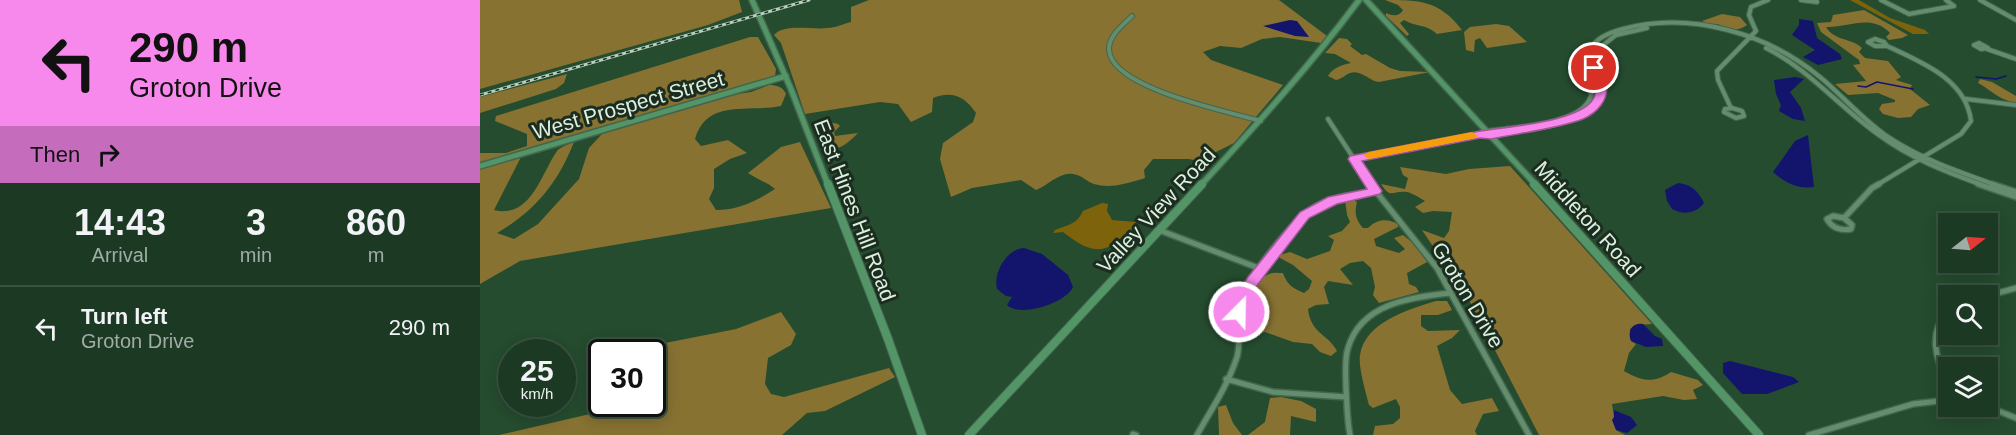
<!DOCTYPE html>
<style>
body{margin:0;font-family:Helvetica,sans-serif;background:#25402b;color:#f1f3f6;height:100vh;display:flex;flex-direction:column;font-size:22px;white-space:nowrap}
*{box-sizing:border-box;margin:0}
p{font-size:20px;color:#a0aca6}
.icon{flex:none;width:33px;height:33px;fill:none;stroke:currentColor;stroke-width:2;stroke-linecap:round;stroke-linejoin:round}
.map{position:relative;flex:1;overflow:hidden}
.sheet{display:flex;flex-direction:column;background:#1c3923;width:480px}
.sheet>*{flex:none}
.hud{background:#f788ec;color:#111;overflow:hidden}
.needle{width:39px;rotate:73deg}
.tools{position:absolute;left:1458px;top:213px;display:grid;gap:12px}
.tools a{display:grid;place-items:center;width:60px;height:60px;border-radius:0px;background:#1c3923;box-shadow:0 3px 15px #0003,0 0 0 2px #3a5341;font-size:30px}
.speed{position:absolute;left:18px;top:339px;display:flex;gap:12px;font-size:30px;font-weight:700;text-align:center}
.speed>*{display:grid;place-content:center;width:78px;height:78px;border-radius:50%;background:#1c3923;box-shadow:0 3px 15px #0003,0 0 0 2px #3a5341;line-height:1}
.speed small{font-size:15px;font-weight:400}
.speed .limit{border:3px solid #111;border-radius:9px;background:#fff;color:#111}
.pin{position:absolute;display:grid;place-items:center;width:51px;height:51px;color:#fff;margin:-26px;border:3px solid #fff;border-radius:50%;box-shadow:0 2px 6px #0007}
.me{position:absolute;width:66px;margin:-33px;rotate:23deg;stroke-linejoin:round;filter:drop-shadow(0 0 4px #0008)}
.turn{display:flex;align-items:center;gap:21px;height:126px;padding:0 30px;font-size:27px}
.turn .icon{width:78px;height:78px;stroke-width:2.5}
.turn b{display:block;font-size:42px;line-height:51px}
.then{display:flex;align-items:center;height:57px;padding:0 30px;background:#0003;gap:12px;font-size:22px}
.eta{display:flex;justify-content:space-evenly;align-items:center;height:102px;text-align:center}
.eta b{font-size:36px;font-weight:800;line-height:42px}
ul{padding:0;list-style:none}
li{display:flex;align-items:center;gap:18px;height:84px;padding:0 30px;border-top:2px solid #3a5341}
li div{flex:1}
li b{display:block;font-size:22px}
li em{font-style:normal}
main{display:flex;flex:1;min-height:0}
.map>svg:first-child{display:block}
.green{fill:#7d640c}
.forest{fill:#877232}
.water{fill:#13146c}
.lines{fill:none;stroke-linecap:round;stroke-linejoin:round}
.stream{stroke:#13146c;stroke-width:1.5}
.street-far1-casing{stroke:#43664f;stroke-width:6}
.street-casing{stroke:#43664f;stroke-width:8}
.secondary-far1-casing{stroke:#43664f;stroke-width:8}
.secondary-casing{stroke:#43664f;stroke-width:10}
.street-far1{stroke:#648d6d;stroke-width:4}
.street{stroke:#648d6d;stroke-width:5}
.secondary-far1{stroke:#539567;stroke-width:5}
.secondary{stroke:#539567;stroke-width:8}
.rail-casing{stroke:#b7d0bd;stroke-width:3}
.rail{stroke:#1c2d20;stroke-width:1.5;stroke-dasharray:4;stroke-linecap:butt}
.route{fill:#f788ec;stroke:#a15899;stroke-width:1.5}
.slow{fill:#f59e0b}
.labels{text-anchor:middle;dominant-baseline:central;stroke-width:6;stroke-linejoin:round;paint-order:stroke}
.street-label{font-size:21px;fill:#dbf0df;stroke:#1c2d20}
</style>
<main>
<section class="sheet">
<div class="hud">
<div class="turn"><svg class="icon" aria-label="left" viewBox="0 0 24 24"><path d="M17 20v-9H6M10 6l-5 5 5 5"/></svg><div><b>290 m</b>Groton Drive</div></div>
<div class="then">Then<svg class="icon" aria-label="right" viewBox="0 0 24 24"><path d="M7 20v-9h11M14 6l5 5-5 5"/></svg></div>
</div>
<div class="eta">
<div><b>14:43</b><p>Arrival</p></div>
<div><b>3</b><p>min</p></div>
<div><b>860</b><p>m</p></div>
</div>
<ul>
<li><svg class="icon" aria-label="left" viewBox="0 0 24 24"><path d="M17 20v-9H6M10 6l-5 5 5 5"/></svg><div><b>Turn left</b><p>Groton Drive</p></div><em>290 m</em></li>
</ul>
</section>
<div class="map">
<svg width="1536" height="435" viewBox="0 0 1536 435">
<rect width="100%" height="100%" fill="#254c2f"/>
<path class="green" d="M1370 0H1379L1410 18 1445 30 1449 34H1433Z
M622 203 628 204 627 211 632 220 656 222 659 226 658 231C642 234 642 239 630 246 613 256 595 241 583 232L573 233 575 230C588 225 597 224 603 211Z"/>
<path class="forest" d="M0 0H259L262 12 228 25 0 89Z
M389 0H799L847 36 841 43 800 37 782 39 761 48 740 46 723 52 731 60 803 85 754 143 734 153 724 162 709 159H673L664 170 665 178C649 183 631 189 614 184 607 182 602 175 593 174 579 172 569 185 556 190L541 180 492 188 471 197 460 159 463 143 493 122 496 113C485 97 473 90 453 98L452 112 431 122 418 104 400 102 325 114 301 43 294 35C304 23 332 30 347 28 355 28 363 24 371 22V7Z
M905 0C939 0 959 0 982 30L957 34C944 23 938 28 924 20L920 23 929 34 927 36 906 16V13C913 16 919 17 923 10L918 5Z
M1384 10 1428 35 1422 38 1409 40 1406 37 1410 33C1391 13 1368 28 1346 27 1354 41 1372 38 1382 48L1379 52 1385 58 1408 61 1421 77 1416 80 1432 85 1430 89 1450 105 1438 109 1431 117 1418 118 1403 114 1399 109 1402 104 1415 102V100L1398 93 1368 95 1355 84 1386 81 1373 65 1380 64 1379 60 1341 32 1337 23 1351 22 1353 15Z
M1242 14 1260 17 1267 25C1259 31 1247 31 1238 27L1239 24 1228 25 1222 21Z
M1016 24 1029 26 1047 42 1007 48 1000 38 995 40 994 52 986 50 984 32 990 27Z
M270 37H278L296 69 295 76 0 163V153H26L47 146V134L15 121 16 116Z
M859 38 867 39 872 44 870 46 882 55 886 54 910 68 920 71 950 72 899 82C889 81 881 69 870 73 865 75 862 79 856 80L848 76C853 67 863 65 871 63L855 54 845 53Z
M87 74 84 83 76 89 0 113V97Z
M1500 79 1512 82 1536 96V103C1517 99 1513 91 1498 83Z
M289 85C297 85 303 87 306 94L301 106C268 113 227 98 215 139L221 146 248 140 267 153 250 159 234 169V188L229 199 236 210C259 210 276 201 295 189 291 184 276 179 268 173L301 147 320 142 351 208 40 261 0 284V169L41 157 14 210C51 219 61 174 77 151 80 147 89 144 94 142 78 183 55 211 17 233L34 239 58 224 99 179 109 148 122 134 245 96 271 92Z
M341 120 358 124 360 126 354 132 355 136 378 133C368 143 360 151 345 149L340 135 342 130 338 127V121Z
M1030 166 1172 324 1155 325 1150 329 1151 341 1156 344 1149 353 1144 371C1162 381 1173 384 1191 372L1218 380 1223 385 1213 390 1217 399 1204 400 1183 396 1132 404 1136 430 1145 435H1059L990 302 942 230 964 238 969 231 972 212 953 211 943 213 935 207 945 201C940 198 932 193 927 192 912 190 911 200 901 184L925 189 928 178 923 175 920 167 966 174 989 169Z
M871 199 877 202C874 213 876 220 883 228H888C897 219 907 218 918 224V227L894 239 896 246 919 253 925 249 914 238 923 235 933 243 949 261 927 273 929 284 936 287 939 292 899 303 893 295 895 287 891 268 883 261 870 263 860 269 873 285 848 281 844 287 849 304 836 305 828 309C831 334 847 333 857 351L851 356 840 352 832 344 813 342 785 332 777 334C757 325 770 282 789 274 793 272 798 273 803 273 807 285 813 288 824 293L829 289 832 281 813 265 800 258V255L810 252 827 259 850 251 854 240 848 236 862 231 870 222 867 215 865 200Z
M956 301H967L972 310 958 315H941V326L948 331 980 330 972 338 957 346 970 390 982 404 1012 398 1019 411 1003 414 995 431 997 435H893L895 426 913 424 920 418V407L916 399 893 408 889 405C886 393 878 366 880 355 885 322 929 309 956 301Z
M301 312 316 334 311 345 288 358 285 384 291 394 304 397 409 368 415 377 345 411 327 413 302 435H19L110 414 123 404H172V352H158L165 347 256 329Z
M801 397 821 401 836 409V422L811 416 810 435H768L785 422 790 398Z
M746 405 753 423 762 435H739L738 407Z"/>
<path class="water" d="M1319 19 1333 21 1337 38 1360 54 1362 59 1338 65 1323 57 1335 50 1312 35 1319 25Z
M810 20 817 21 829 37 815 36 783 26Z
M1315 77 1324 79 1310 92 1321 108 1325 121 1313 119 1299 111 1301 105 1296 94 1294 80Z
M1328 135 1334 187C1318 189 1306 184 1293 172L1315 141Z
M1198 183C1211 184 1219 192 1224 203 1216 214 1203 215 1192 209L1187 201 1185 190Z
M544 248 562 254 588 275 593 287C586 303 540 318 527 305L532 297 526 296 517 289C513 272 527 249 544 248Z
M1163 324 1175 336 1182 339 1183 346 1166 347 1151 341C1147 332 1152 322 1163 324Z
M1250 361 1313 377 1319 382 1287 394H1262L1243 373V363Z
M1134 410 1151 417 1157 425 1147 433 1136 430 1132 420 1134 417Z"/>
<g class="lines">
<path class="stream" d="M1496 77 1516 79 1526 76
M1378 86 1386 87 1397 82 1433 89"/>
<defs>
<path id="street-far1" d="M1321 0 1337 2 1336 0
M1401 0 1429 14 1474 6 1466 0
M1500 0 1536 20
M652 16C643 25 629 35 629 49 629 88 750 112 781 121
M1395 39 1404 42 1407 46H1395L1388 42Z
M1499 43 1508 48 1501 49 1494 45Z
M1286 48C1330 70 1359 107 1399 135 1430 158 1466 172 1502 185
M1507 49 1536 59
M1486 99 1536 105
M1251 108 1238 80 1237 71 1276 31 1269 15 1271 7 1288 0
M1252 108 1262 111 1264 116 1256 118 1244 112 1245 109Z
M848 119 891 185
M1008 131C1034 127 1085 125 1104 107 1130 82 1078 46 1143 29 1210 11 1287 33 1340 77 1363 96 1383 120 1408 137 1441 159 1479 172 1516 185
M1011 135C1038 131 1111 126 1121 95 1126 81 1111 68 1117 50L1136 35 1167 28
M874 159 1009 133
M1397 185 1481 134 1491 121C1486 79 1441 62 1407 46"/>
<path id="street" d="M890 184 957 268 1049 435
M1498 184 1536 197
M1512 184 1536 192
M1353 216 1364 218 1372 225 1371 229C1361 231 1352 228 1347 219Z
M1364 218 1392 188 1399 184
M679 230 781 269
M1507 296 1536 288
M1468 310C1448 333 1455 358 1468 383
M746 379 793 392 866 397
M1506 406 1536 418
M653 434 656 435
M717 435C731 410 748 385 757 357 762 340 755 323 759 307 767 277 811 222 837 206 854 196 876 195 895 191
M870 435C867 420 867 404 866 389 866 376 864 360 868 348 881 303 932 297 971 293
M1329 435 1433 404 1468 400"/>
<path id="secondary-far1" d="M272 0 311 89 348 185
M886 0 1056 185
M0 166 306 76
M721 185C776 125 830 66 879 0"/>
<path id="secondary" d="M348 184 408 339 442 435
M1054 184 1279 435
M489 435 722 184"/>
</defs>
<use href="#street-far1" class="street-far1-casing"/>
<use href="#street" class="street-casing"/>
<use href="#secondary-far1" class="secondary-far1-casing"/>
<use href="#secondary" class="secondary-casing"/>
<use href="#street-far1" class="street-far1"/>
<use href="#street" class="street"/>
<use href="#secondary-far1" class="secondary-far1"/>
<use href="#secondary" class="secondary"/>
<defs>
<path id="rail" d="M0 95 329 0"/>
</defs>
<use href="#rail" class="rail-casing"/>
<use href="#rail" class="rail"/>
</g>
<path class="route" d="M1114 64C1120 67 1124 76 1126 83 1130 99 1117 113 1103 119 1077 129 1039 133 1011 139L1000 138 882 161 902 191 900 194 857 204 829 218 778 284 770 299 764 316H753L751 312 754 298 768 277 820 212 848 197 887 189 868 159 870 156 1000 131C1022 127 1110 122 1115 94 1117 85 1112 76 1108 68Z"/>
<path class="slow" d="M992 132 998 136 996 138 889 159 883 155 889 152Z"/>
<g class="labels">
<g class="street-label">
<text transform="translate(148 105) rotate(-16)">West Prospect Street</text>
<text transform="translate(375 210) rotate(69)">East Hines Hill Road</text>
<text transform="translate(676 210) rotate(-47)">Valley View Road</text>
<text transform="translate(1108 219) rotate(48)">Middleton Road</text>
<text transform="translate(988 295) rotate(59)">Groton Drive</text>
</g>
</g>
</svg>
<div class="tools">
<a><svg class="needle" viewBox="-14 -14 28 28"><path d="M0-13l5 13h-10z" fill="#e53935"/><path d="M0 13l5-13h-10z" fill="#a0aca6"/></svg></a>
<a><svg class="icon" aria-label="search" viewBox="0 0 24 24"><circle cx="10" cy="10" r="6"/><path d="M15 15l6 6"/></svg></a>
<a><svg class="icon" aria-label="layers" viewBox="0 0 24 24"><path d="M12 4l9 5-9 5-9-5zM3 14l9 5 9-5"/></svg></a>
</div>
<div class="speed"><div>25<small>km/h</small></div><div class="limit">30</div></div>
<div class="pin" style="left:1114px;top:68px;background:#d93025"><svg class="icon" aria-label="arrive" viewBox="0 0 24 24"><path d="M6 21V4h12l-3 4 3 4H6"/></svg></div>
<svg class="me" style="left:759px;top:312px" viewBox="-20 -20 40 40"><circle r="17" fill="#f788ec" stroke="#fff" stroke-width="3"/><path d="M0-11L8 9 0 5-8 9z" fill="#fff"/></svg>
</div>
</main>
